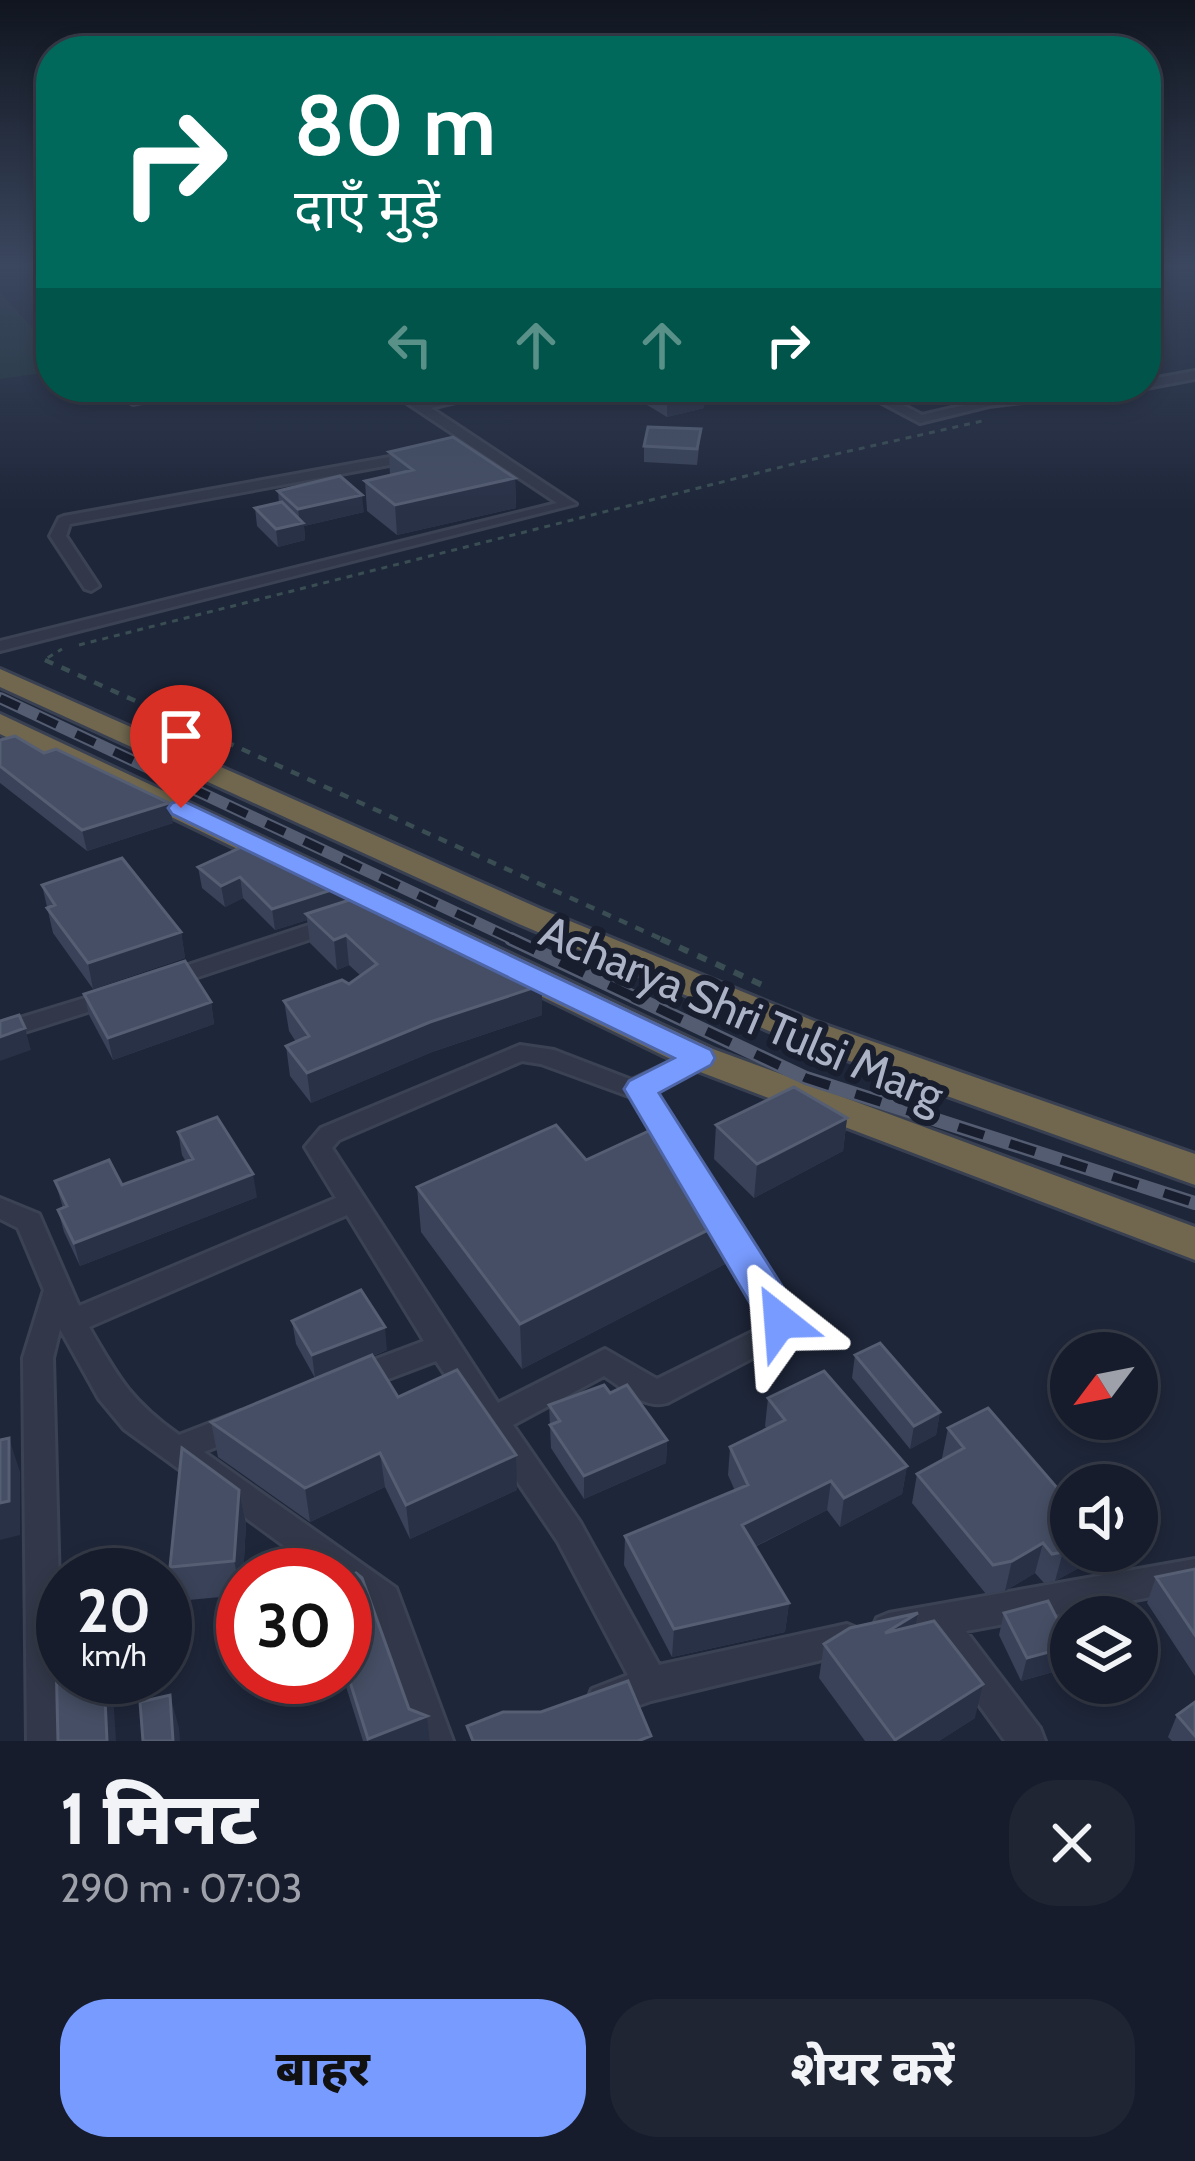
<!DOCTYPE html>
<html lang="hi">
<meta charset="utf-8">
<style>
body{margin:0;font-family:Cabin,"Noto Sans Devanagari",sans-serif;background:#1f2533;color:#f1f3f6;height:100vh;display:flex;flex-direction:column;font-size:45px;white-space:nowrap}
*{box-sizing:border-box;margin:0}
p{font-size:39px;color:#9ea1a9}
.icon{flex:none;width:66px;height:66px;fill:none;stroke:currentColor;stroke-width:2;stroke-linecap:round;stroke-linejoin:round}
.map{position:relative;height:1741px;overflow:hidden}
.sheet{display:flex;flex-direction:column;background:#161c2b;flex:1}
.sheet>*{flex:none}
.top-card{position:absolute;left:36px;top:36px;width:1125px;height:366px;border-radius:48px;box-shadow:0 6px 18px #0003,0 0 0 3px #353a47;background:#00695c;color:#fff;overflow:hidden}
.needle{width:78px;rotate:238deg}
.controls{position:absolute;left:1050px;top:1332px;display:grid;gap:24px}
.controls a{display:grid;place-items:center;width:108px;height:108px;border-radius:50%;background:#161c2b;box-shadow:0 6px 18px #0003,0 0 0 3px #353a47;font-size:60px}
.speed{position:absolute;left:36px;top:1548px;display:flex;gap:24px;font-size:60px;font-weight:700;text-align:center}
.speed>*{display:grid;place-content:center;width:156px;height:156px;border-radius:50%;background:#161c2b;box-shadow:0 6px 18px #0003,0 0 0 3px #353a47;line-height:1}
.speed small{font-size:30px;font-weight:400}
.speed .limit{border:18px solid #d22;background:#fff;color:#111}
.pin{position:absolute;display:grid;place-items:center;width:102px;height:102px;color:#fff;margin:-123px -51px;border-radius:50% 50% 50% 0;rotate:-45deg;box-shadow:0 0 12px #0007}
.pin .icon{rotate:45deg}
.me{position:absolute;width:132px;margin:-66px;rotate:332deg;stroke-linejoin:round;filter:drop-shadow(0 0 9px #0008)}
.turn{display:flex;align-items:center;gap:42px;height:252px;padding:0 60px;font-size:54px}
.turn .icon{width:156px;height:156px;stroke-width:2.5}
.turn b{display:block;font-size:84px;line-height:102px}
.lanes{display:flex;align-items:center;height:114px;padding:0 60px;background:#0003;justify-content:center;gap:60px;direction:ltr}
.lanes .off{opacity:.35}
.round{display:grid;place-items:center;flex:none;width:126px;height:126px;border-radius:48px;background:#1f2533}
.headline{display:flex;align-items:center;justify-content:space-between;height:204px;padding:0 60px}
h1{font-size:72px;font-weight:800;line-height:90px}
.button{display:flex;gap:24px;margin-top:auto;padding:24px 60px}
.button a{flex:1;height:138px;border-radius:48px;background:#789bff;color:#111;font-size:48px;font-weight:800;line-height:138px;text-align:center}
.button a+a{background:#1f2533;color:#f1f3f6}
.map>svg:first-child{display:block}
.green{fill:#20343a}
.lines{fill:none;stroke-linecap:round;stroke-linejoin:round}
.minor-casing{stroke:#3b4253;stroke-width:6}
.highway-casing{stroke:#394051;stroke-width:6}
.path-far2{stroke:#394d52;stroke-width:3;stroke-dasharray:6 6;stroke-linecap:butt}
.path-far1{stroke:#394d52;stroke-width:4.5;stroke-dasharray:9 9;stroke-linecap:butt}
.path{stroke:#394d52;stroke-width:6;stroke-dasharray:10 10;stroke-linecap:butt}
.minor{fill:#323849;fill-rule:evenodd}
.highway{fill:#70674e;fill-rule:evenodd}
.rail-far1-casing{stroke:#535c71;stroke-width:12}
.rail-casing{stroke:#535c71;stroke-width:14}
.rail-far1{stroke:#181e2e;stroke-width:8;stroke-dasharray:21;stroke-linecap:butt}
.rail{stroke:#181e2e;stroke-width:9;stroke-dasharray:27;stroke-linecap:butt}
.wall{fill:#394258}
.shaded-wall{fill:#293147}
.building{fill:#454e64;stroke:#555e73;stroke-width:3}
.route{fill:#789bff;stroke:#4e65a6;stroke-width:3}
.labels{text-anchor:middle;dominant-baseline:central;stroke-width:12;stroke-linejoin:round;paint-order:stroke}
.street-label{font-size:45px;fill:#acb3c6;stroke:#181e2e}
</style>
<div class="map">
<svg width="1195" height="1741" viewBox="0 0 1195 1741">
<rect width="100%" height="100%" fill="#1e2639"/>
<path class="green" d="M0 292 51 349V372L0 379Z"/>
<g class="lines">
<defs>
<path id="minor" d="M1195 371V379L1146 388 1143 387H1146V380Z
M183 387H210L133 404 126 400Z
M383 387H398L422 402 492 387H516L431 408 576 504 0 651V641L557 503Z
M852 387H868L922 415C987 399 1052 387 1119 387L1113 391 989 406 920 423Z
M417 452 424 456 422 459 70 524 66 536 99 586 91 591 85 589 50 536 59 518 64 516Z
M336 916 347 923 344 928 174 985H158L155 980 158 975Z
M114 989 122 991 126 996 122 1001 0 1040V1024Z
M520 1045 554 1050 632 1080 691 1052H709L712 1058 709 1064 654 1090 788 1302 793 1324 774 1347 667 1403C644 1410 622 1387 604 1376L513 1425 580 1522 659 1665 847 1624 859 1629 864 1640 859 1651 651 1701 604 1718 592 1713 587 1701 592 1689 628 1675 558 1542 436 1361 354 1392 344 1389 339 1380 344 1371 424 1341 347 1215 89 1327C118 1377 130 1400 179 1435L241 1411 252 1415 256 1424 252 1433 204 1452 396 1588 453 1741H417L371 1609 345 1590V1575H324L124 1429 99 1399 60 1329 53 1358 63 1741H27L23 1358 44 1290 18 1228 0 1219V1198L39 1214 79 1306 336 1198 305 1147 321 1128ZM522 1061 541 1064 634 1098 764 1311V1320L754 1331 657 1379 605 1349 498 1403 332 1148 339 1140Z
M1195 1559V1589L966 1631 1040 1728 1045 1741H1005L930 1637 889 1645 877 1640 872 1629 877 1618 889 1613Z"/>
<path id="highway" d="M0 669 543 910 814 1021 1195 1154V1185L788 1039 519 924 0 687Z
M0 714 713 1049 1195 1227V1260L687 1067 0 734Z"/>
</defs>
<use href="#minor" class="minor-casing"/>
<use href="#highway" class="highway-casing"/>
<path class="path-far2" d="M79 645 801 462 982 421
M51 663 44 660 62 649"/>
<path class="path-far1" d="M45 660 668 942"/>
<path class="path" d="M661 939 769 988"/>
<use href="#minor" class="minor"/>
<use href="#highway" class="highway"/>
<defs>
<path id="rail-far1" d="M0 698 518 942"/>
<path id="rail" d="M511 939 806 1078 1195 1203"/>
</defs>
<use href="#rail-far1" class="rail-far1-casing"/>
<use href="#rail" class="rail-casing"/>
<use href="#rail-far1" class="rail-far1"/>
<use href="#rail" class="rail"/>
</g>
<path class="wall" d="M617 387H705L704 408 667 417Z
M767 387H838L837 396 803 405Z
M701 429 697 465 644 462V446Z
M389 452 515 478 516 508 397 535 367 511 365 481 390 475Z
M278 491 364 512 304 526 305 540 278 547 257 526 255 508 279 503Z
M0 740 44 753 173 823 87 851 0 783Z
M198 867 346 901 542 985V1015L432 1052 311 1103 290 1076 286 1046 296 1042 289 1031 284 1001 349 984 361 976 349 965 337 970 310 943 307 920 275 930 243 898 225 907 202 888Z
M42 885 181 932 185 958 93 989 53 933Z
M84 994 211 1002 214 1024 113 1060 89 1015Z
M847 1118 843 1151 754 1198 714 1159 716 1125Z
M178 1132 257 1197 80 1266 64 1232 58 1210 63 1208 55 1181 122 1185 186 1162 182 1155Z
M586 1160 732 1218 729 1262 522 1369 421 1232 417 1187Z
M292 1321 387 1350 373 1356 398 1397 517 1490 410 1539 385 1487 310 1522 218 1457 211 1422 315 1378 296 1344Z
M855 1355 940 1412 936 1435 910 1449 852 1378Z
M768 1398 907 1466 902 1494 840 1527 827 1510 755 1547 789 1603 785 1632 672 1657 624 1565 625 1536 735 1491 728 1475 730 1447 767 1429 765 1426Z
M549 1405 667 1440 666 1463 584 1499 551 1448Z
M948 1428 1071 1551H1091L1088 1563 1055 1581 1044 1583 1035 1573 1005 1591 986 1594 912 1503 917 1474 943 1460 942 1458Z
M239 1490 246 1524 242 1595 178 1601 170 1567Z
M1195 1569V1676L1147 1603 1156 1577Z
M345 1577 409 1709 427 1716 430 1741H363L343 1677H345Z
M1004 1613 1064 1669 1021 1681 999 1635Z
M915 1626 975 1718 939 1741H865L819 1678 824 1644Z
M1195 1702V1741H1172L1168 1737 1177 1715Z"/>
<path class="shaded-wall" d="M697 387H705L704 408 667 417V394Z
M804 387H838L837 396 803 405Z
M515 478 516 508 397 535 395 505Z
M362 495 364 512 304 526 305 540 278 547 276 529 300 524 298 509Z
M169 803 173 823 87 851 82 830Z
M240 877 243 898 225 907 221 886Z
M344 886 346 907 306 914 307 920 275 930 272 909Z
M181 932 185 958 93 989 88 963Z
M346 935 349 965 337 970 334 940Z
M542 985V1015L432 1052 311 1103 307 1073 430 1022Z
M211 1002 214 1024 113 1060 108 1038Z
M25 1028 31 1050 0 1061V1037Z
M847 1118 843 1151 754 1198 757 1164Z
M253 1174 257 1197 80 1266 74 1243Z
M732 1218 729 1262 522 1369 520 1324Z
M385 1327 387 1350 315 1378 312 1355Z
M940 1412 936 1435 910 1449 914 1426Z
M9 1438 20 1472V1535L0 1540V1503Z
M667 1440 666 1463 584 1499V1476Z
M380 1453 385 1487 310 1522 305 1488Z
M516 1455 517 1490 410 1539 406 1505Z
M907 1466 902 1494 840 1527 844 1498Z
M831 1481 827 1510 740 1554 742 1525Z
M239 1490 246 1524 242 1595 234 1561Z
M1043 1543 1035 1573 1005 1591 1012 1561Z
M1071 1547V1551H1091L1088 1563 1055 1581 1063 1552Z
M789 1603 785 1632 672 1657 674 1629Z
M918 1613 911 1647 885 1633Z
M1071 1646 1064 1669 1021 1681 1027 1658Z
M104 1677H112L116 1741H107Z
M983 1684 975 1718 939 1741H895Z
M170 1695 179 1728 180 1741H173Z
M427 1716 430 1741H368V1739Z"/>
<path class="building" d="M656 387H697L667 394Z
M648 427 701 429 697 449 644 446Z
M453 437 515 478 395 505 365 481 413 470 389 452Z
M340 476 362 495 298 509 278 491Z
M282 502 303 523 276 529 255 508Z
M15 736 44 753 56 749 169 803 82 830 0 766V740Z
M253 842 344 886 272 909 240 877 221 886 198 867Z
M122 858 181 932 88 963 47 908 55 905 42 885Z
M368 894 379 895 542 985 430 1022 307 1073 286 1046 309 1036 284 1001 342 980 349 984 377 964 346 935 334 940 306 914Z
M185 961 211 1002 108 1038 84 994Z
M19 1015 25 1028 0 1037V1021Z
M794 1087 847 1118 757 1164 716 1125Z
M217 1117 253 1174 74 1243 58 1210 67 1206 55 1181 109 1160 122 1185 193 1159 178 1132Z
M556 1125 586 1160 653 1129 732 1218 520 1324 417 1187Z
M361 1290 385 1327 312 1355 292 1321Z
M880 1343 940 1412 914 1426 855 1355Z
M372 1355 398 1397 457 1370 516 1455 406 1505 380 1453 305 1488 211 1422Z
M824 1371 907 1466 844 1498 831 1481 742 1525 789 1603 674 1629 625 1536 748 1485 730 1447 785 1420 768 1398Z
M604 1385 610 1393 627 1385 667 1440 584 1476 550 1425 560 1421 549 1405Z
M988 1408 1071 1504V1547L1063 1552 1052 1554 1043 1543 1012 1561 993 1565 917 1474 964 1448 948 1428Z
M9 1438V1501L0 1503V1440Z
M182 1448 239 1490 234 1561 170 1567Z
M1195 1569V1635L1156 1577Z
M356 1573 362 1578 409 1709 427 1716 368 1739 345 1666V1577Z
M1048 1601 1071 1646 1027 1658 1004 1613Z
M918 1613 885 1633 934 1621 983 1684 895 1740 824 1644 850 1628Z
M63 1655V1677H104L107 1741H58L56 1656Z
M628 1681 651 1736 638 1741H473L467 1726 503 1712H541Z
M170 1695 173 1741H143L140 1702Z
M1195 1702V1736L1177 1715Z"/>
<linearGradient id="sky" x2="0" y2="1"><stop stop-color="#10151f"/><stop offset="0.52" stop-color="#3b475f"/><stop offset="1" stop-color="#3b475f" stop-opacity="0"/></linearGradient>
<rect width="1195" height="512" fill="url(#sky)"/>
<path class="route" d="M181 800 711 1050 715 1058 711 1065 659 1093 791 1300 799 1321 793 1332 780 1336 767 1332 624 1089 629 1081 674 1058 172 814 168 808 172 803Z"/>
<g class="labels">
<g class="street-label">
<text transform="translate(742 1013) rotate(23)">Acharya Shri Tulsi Marg</text>
</g>
</g>
</svg>
<div class="controls">
<a><svg class="needle" viewBox="-14 -14 28 28"><path d="M0-13l5 13h-10z" fill="#e53935"/><path d="M0 13l5-13h-10z" fill="#9ea1a9"/></svg></a>
<a><svg class="icon" aria-label="sound" viewBox="0 0 24 24"><path d="M4 9h4l5-4v14l-5-4H4zM17 9q2 3 0 6"/></svg></a>
<a><svg class="icon" aria-label="layers" viewBox="0 0 24 24"><path d="M12 4l9 5-9 5-9-5zM3 14l9 5 9-5"/></svg></a>
</div>
<div class="speed"><div>20<small>km/h</small></div><div class="limit">30</div></div>
<div class="pin" style="left:181px;top:808px;background:#d93025"><svg class="icon" aria-label="arrive" viewBox="0 0 24 24"><path d="M6 21V4h12l-3 4 3 4H6"/></svg></div>
<svg class="me" style="left:780px;top:1321px" viewBox="-20 -20 40 40"><path d="M0-17L14 15 0 8-14 15z" fill="#789bff" stroke="#fff" stroke-width="4"/></svg>
<div class="top-card">
<div class="turn"><svg class="icon" aria-label="right" viewBox="0 0 24 24"><path d="M7 20v-9h11M14 6l5 5-5 5"/></svg><div><b>80 m</b>दाएँ मुड़ें</div></div>
<div class="lanes"><svg class="icon off" aria-label="left" viewBox="0 0 24 24"><path d="M17 20v-9H6M10 6l-5 5 5 5"/></svg><svg class="icon off" aria-label="ahead" viewBox="0 0 24 24"><path d="M12 20V5M6 11l6-6 6 6"/></svg><svg class="icon off" aria-label="ahead" viewBox="0 0 24 24"><path d="M12 20V5M6 11l6-6 6 6"/></svg><svg class="icon" aria-label="right" viewBox="0 0 24 24"><path d="M7 20v-9h11M14 6l5 5-5 5"/></svg></div>
</div>
</div>
<section class="sheet">
<div class="headline"><div><h1>1 मिनट</h1><p>290 m · 07:03</p></div><a class="round"><svg class="icon" aria-label="close" viewBox="0 0 24 24"><path d="M6 6l12 12M18 6L6 18"/></svg></a></div>
<div class="button"><a>बाहर</a><a>शेयर करें</a></div>
</section>
